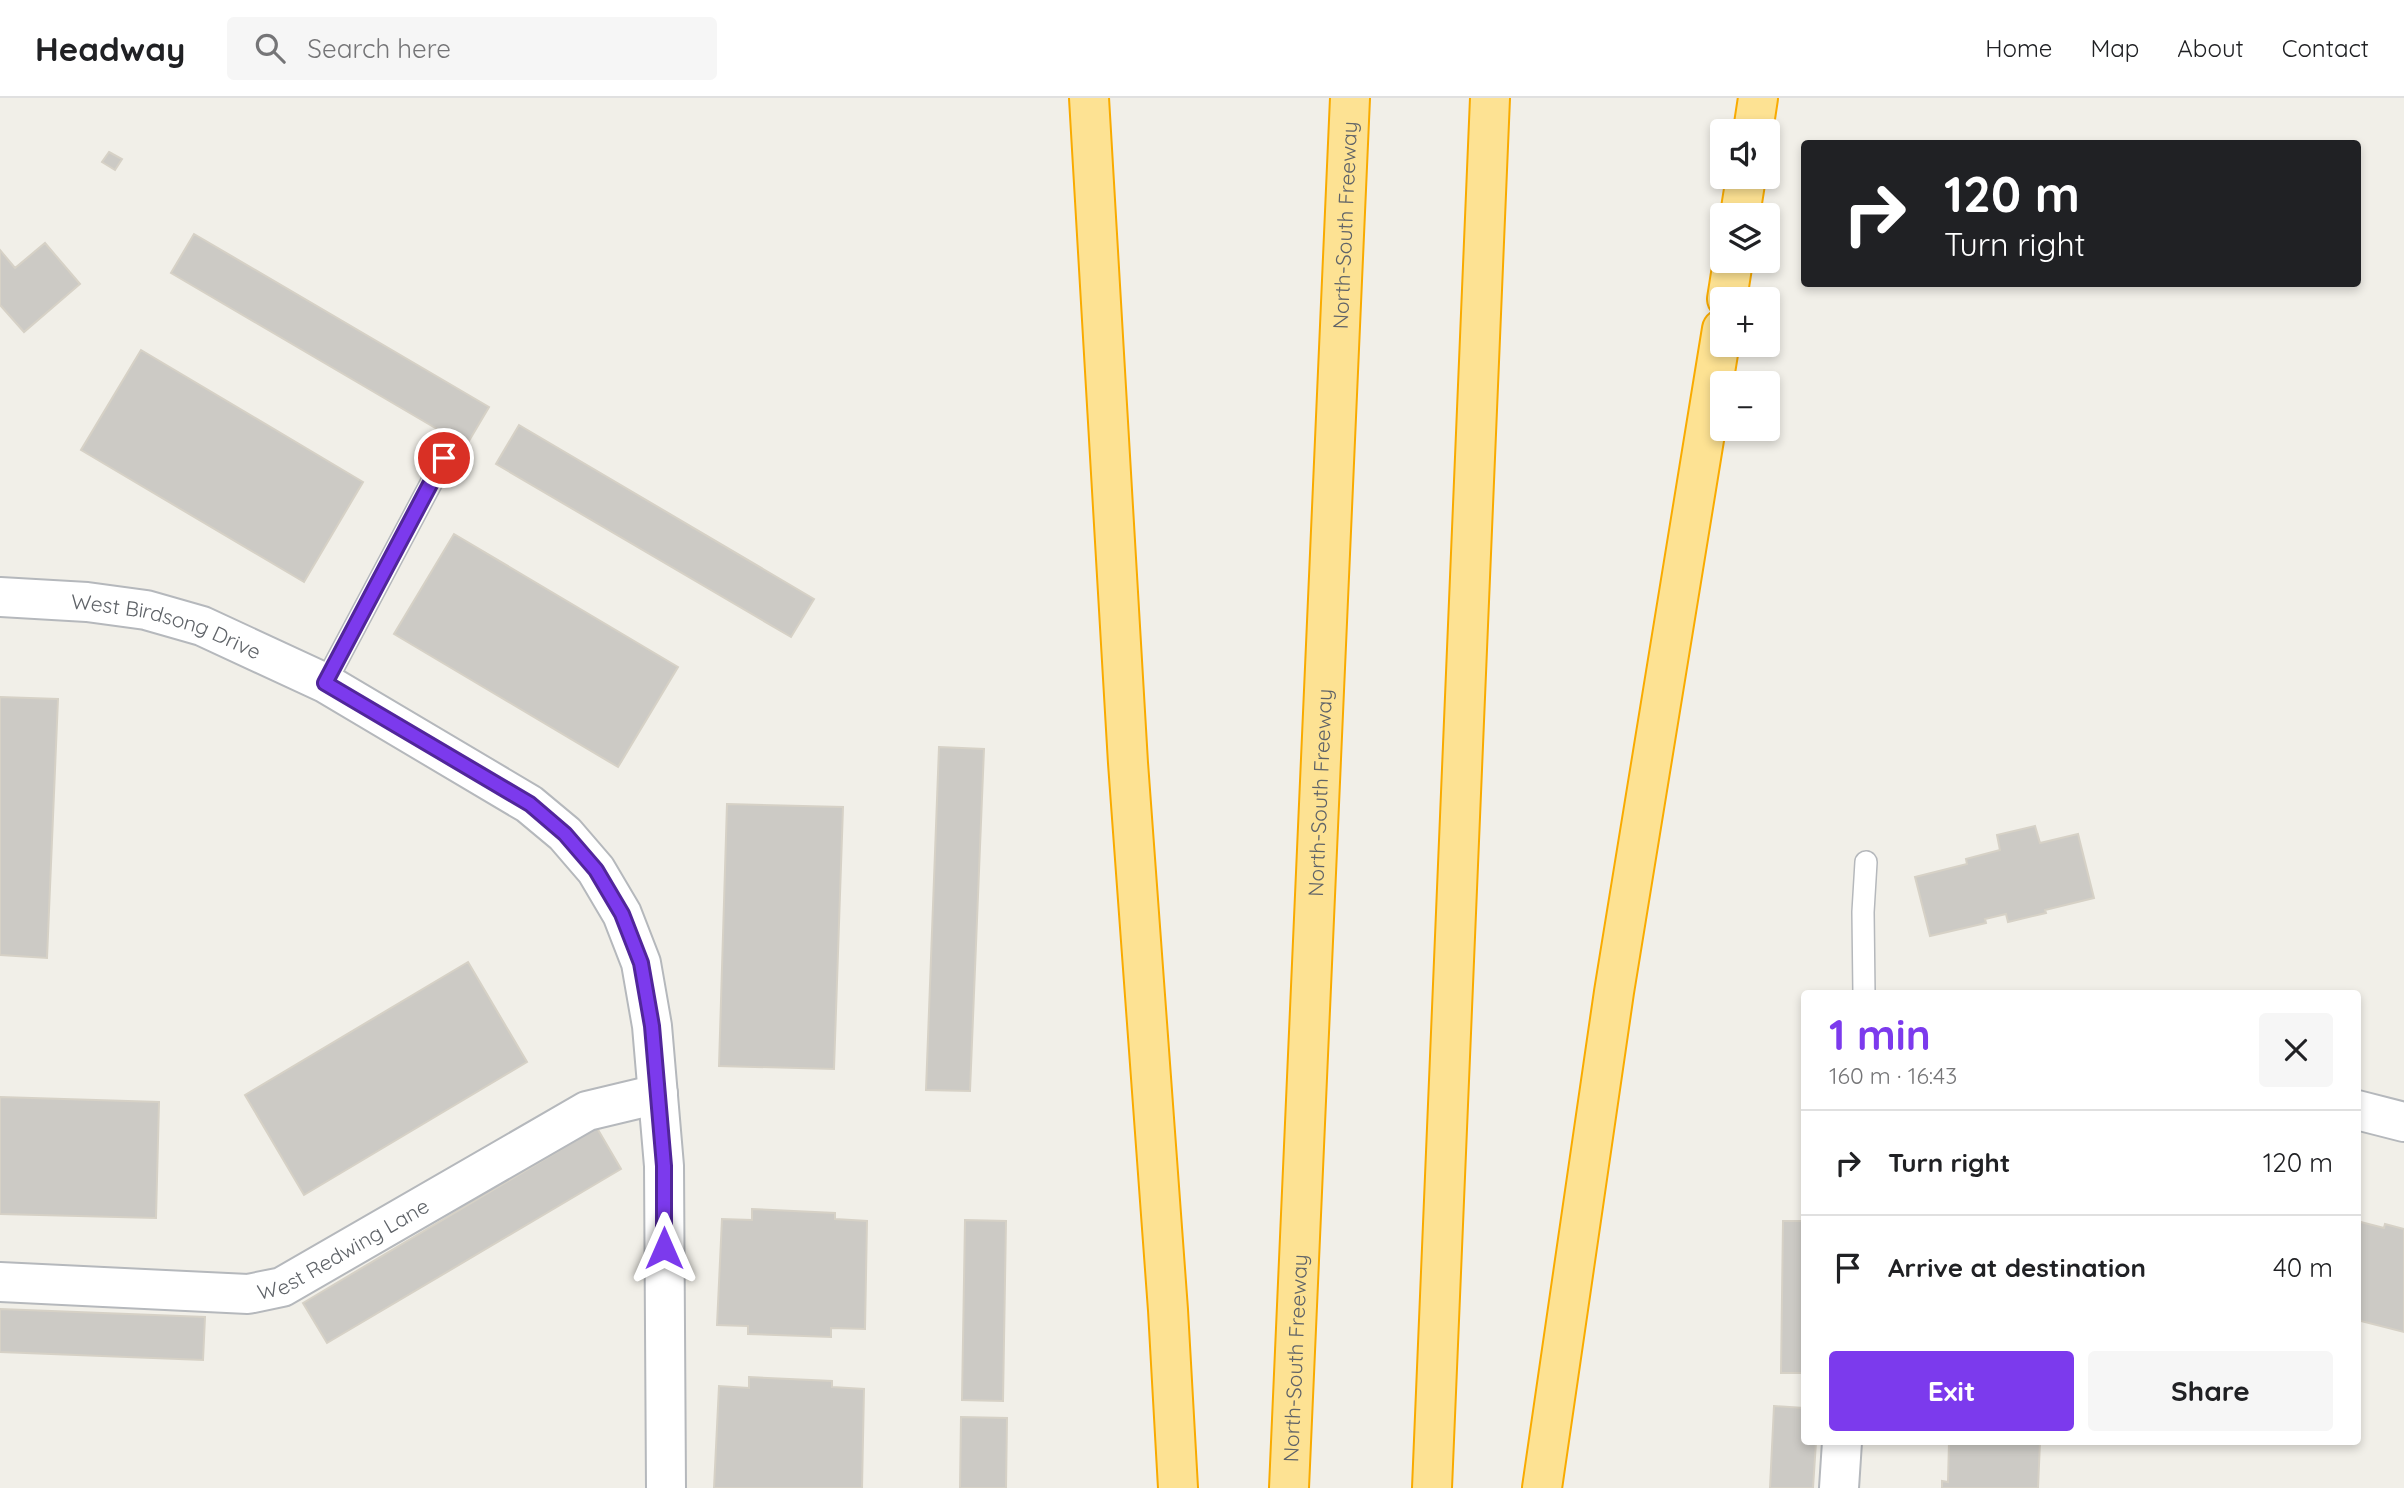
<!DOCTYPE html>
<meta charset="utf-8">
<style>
body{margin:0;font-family:Quicksand,sans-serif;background:#f6f6f6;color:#202124;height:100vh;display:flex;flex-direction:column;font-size:26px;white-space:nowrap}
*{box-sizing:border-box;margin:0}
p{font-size:23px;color:#757577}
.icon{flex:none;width:38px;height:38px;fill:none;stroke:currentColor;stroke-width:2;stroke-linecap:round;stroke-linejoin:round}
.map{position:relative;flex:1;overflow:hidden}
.side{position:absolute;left:1801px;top:892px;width:560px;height:455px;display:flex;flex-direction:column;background:#fff;border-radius:7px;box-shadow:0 4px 10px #0003}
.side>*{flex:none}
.guide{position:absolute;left:1801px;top:42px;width:560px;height:147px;border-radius:7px;box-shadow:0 4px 10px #0003;background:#202124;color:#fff;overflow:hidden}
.tools{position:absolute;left:1710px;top:21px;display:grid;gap:14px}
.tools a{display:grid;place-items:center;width:70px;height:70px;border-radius:7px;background:#fff;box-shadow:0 4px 10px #0003;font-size:35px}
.pin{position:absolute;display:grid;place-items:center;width:60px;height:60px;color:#fff;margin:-30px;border:4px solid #fff;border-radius:50%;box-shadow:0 2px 7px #0007}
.me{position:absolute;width:77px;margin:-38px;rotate:0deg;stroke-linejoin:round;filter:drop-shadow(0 0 5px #0008)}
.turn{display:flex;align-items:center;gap:24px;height:147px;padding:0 28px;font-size:32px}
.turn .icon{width:91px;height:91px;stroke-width:2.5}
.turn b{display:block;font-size:49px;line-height:60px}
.round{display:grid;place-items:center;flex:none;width:74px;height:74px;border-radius:7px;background:#f6f6f6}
.headline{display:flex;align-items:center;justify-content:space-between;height:119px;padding:0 28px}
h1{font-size:42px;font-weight:700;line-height:52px;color:#7c3aed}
.primary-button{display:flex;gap:14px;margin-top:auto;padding:14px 28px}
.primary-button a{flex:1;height:80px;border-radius:7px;background:#7c3aed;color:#fff;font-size:28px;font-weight:700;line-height:80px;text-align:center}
.primary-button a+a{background:#f6f6f6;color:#202124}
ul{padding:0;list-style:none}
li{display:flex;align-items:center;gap:21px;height:105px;padding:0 28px;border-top:2px solid #e0e0e0}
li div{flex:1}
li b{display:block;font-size:26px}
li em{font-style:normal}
header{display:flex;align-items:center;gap:42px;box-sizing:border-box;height:98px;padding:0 35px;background:#fff;border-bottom:2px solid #e0e0e0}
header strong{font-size:33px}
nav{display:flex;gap:38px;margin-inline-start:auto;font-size:24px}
.search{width:490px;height:63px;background:#f6f6f6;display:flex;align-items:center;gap:18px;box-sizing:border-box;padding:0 24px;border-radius:7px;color:#757577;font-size:26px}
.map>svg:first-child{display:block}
.building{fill:#cccac5;stroke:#d6d1c6;stroke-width:2}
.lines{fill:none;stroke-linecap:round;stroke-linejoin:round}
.service-casing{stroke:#b5b8bc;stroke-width:24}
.minor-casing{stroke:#b5b8bc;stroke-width:42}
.motorway-casing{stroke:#f9ab00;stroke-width:42}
.service{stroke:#fff;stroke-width:21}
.minor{stroke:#fff;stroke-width:38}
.motorway{stroke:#fde293;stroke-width:38}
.route-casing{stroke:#51269a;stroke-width:18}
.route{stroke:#7c3aed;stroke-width:12}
.labels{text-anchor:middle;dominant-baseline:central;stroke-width:6;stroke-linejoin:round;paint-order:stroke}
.street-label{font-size:21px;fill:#5f6368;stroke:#fff}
</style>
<header>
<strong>Headway</strong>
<div class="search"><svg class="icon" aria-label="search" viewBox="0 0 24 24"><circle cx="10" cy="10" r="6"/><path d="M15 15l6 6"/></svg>Search here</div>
<nav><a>Home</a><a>Map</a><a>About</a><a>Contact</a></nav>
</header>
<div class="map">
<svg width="2404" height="1390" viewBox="0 0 2404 1390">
<rect width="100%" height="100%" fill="#f1efe8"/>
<path class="building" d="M109 54 122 61 115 72 102 64Z
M194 136 489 309 466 348 171 175Z
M45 145 80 186 24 234 0 207V152L15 170Z
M141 252 363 384 304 484 81 352Z
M519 327 814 501 791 539 496 366Z
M454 436 678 569 618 669 394 536Z
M0 599 58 601 47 860 0 857Z
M939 649 984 651 970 993 926 992Z
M727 706 843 709 834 971 719 968Z
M2035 728 2040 745 2078 736 2094 800 2045 812 2046 815 2008 824 2006 816 1985 821 1986 825 1930 838 1915 779 1967 766 1966 761 2000 752 1997 737Z
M468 864 527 964 304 1097 245 997Z
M0 999 159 1004 156 1120 0 1116Z
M597 1030 621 1071 327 1245 303 1205Z
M752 1111 835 1115V1121L867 1123 865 1231 831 1230V1239L748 1236V1228L717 1227 722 1121 752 1122Z
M965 1122 1006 1123 1003 1303 962 1302Z
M1783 1123H1804V1275H1781Z
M2357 1123 2384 1130 2385 1126 2404 1131V1234L2357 1222Z
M0 1211 205 1219 203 1262 0 1254Z
M749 1279 832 1283V1289L864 1291 862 1390H714L719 1288 749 1290Z
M1774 1308 1804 1310V1344H1816L1813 1390H1770Z
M961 1319 1007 1320 1006 1390H960Z
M1949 1344H2040L2038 1390H1942V1383L1948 1384Z"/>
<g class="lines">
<defs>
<path id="service" d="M325 585 444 361
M1864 896 1863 814 1866 764"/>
<g id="minor">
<path id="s1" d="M0 499 87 504 146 512 202 528 325 585 529 706 565 736 596 772 622 816 641 865 652 928 664 1068 666 1390"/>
<path d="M2357 1012 2404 1024"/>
<path id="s2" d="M0 1184 248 1196 282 1189 587 1013 658 996"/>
<path d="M1839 1390 1842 1344"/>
</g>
<g id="motorway">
<path d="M1089 0 1128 665 1168 1212 1178 1390"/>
<path d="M1753 33 1758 0"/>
<path d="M1740 117 1746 79"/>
<path d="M1727 201 1733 163"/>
<path id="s3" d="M1289 1390 1350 0"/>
<path d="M1432 1390 1490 0"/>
<path d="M1542 1390 1614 894 1722 231"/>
</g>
</defs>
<use href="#service" class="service-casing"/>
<use href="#minor" class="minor-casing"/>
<use href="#motorway" class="motorway-casing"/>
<use href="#service" class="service"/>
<use href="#minor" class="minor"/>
<use href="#motorway" class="motorway"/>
</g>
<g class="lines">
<defs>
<path id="route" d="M444 360 325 585 530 706 565 736 596 772 622 816 641 865 652 928 664 1068V1150"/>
</defs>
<use href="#route" class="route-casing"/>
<use href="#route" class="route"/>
</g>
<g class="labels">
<g class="street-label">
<text stroke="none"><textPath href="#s3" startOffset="1264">North-South Freeway</textPath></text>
<text stroke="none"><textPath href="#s1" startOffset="170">West Birdsong Drive</textPath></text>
<text stroke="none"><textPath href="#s3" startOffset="696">North-South Freeway</textPath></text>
<text stroke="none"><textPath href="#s2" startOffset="354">West Redwing Lane</textPath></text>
<text stroke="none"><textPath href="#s3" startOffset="130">North-South Freeway</textPath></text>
</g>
</g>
</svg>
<div class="tools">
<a><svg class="icon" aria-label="sound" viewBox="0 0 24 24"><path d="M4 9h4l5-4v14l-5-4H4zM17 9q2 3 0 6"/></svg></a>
<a><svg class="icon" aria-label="layers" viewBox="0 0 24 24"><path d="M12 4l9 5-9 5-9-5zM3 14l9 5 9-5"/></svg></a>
<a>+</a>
<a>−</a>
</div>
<div class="pin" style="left:444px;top:360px;background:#d93025"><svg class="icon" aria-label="arrive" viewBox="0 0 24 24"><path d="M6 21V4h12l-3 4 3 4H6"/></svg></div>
<svg class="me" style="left:664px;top:1150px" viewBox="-20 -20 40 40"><path d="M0-17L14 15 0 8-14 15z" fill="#7c3aed" stroke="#fff" stroke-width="4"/></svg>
<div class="guide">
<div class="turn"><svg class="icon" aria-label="right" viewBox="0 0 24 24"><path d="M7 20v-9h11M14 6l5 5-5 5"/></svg><div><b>120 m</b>Turn right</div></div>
</div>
<section class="side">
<div class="headline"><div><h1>1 min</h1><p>160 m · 16:43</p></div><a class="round"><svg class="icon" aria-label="close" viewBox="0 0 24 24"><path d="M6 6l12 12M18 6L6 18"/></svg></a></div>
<ul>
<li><svg class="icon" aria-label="right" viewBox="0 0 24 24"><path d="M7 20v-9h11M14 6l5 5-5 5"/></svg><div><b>Turn right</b></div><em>120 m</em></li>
<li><svg class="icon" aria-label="arrive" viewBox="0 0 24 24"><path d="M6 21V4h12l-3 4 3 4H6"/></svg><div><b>Arrive at destination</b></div><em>40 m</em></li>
</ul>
<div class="primary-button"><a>Exit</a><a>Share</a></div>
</section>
</div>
